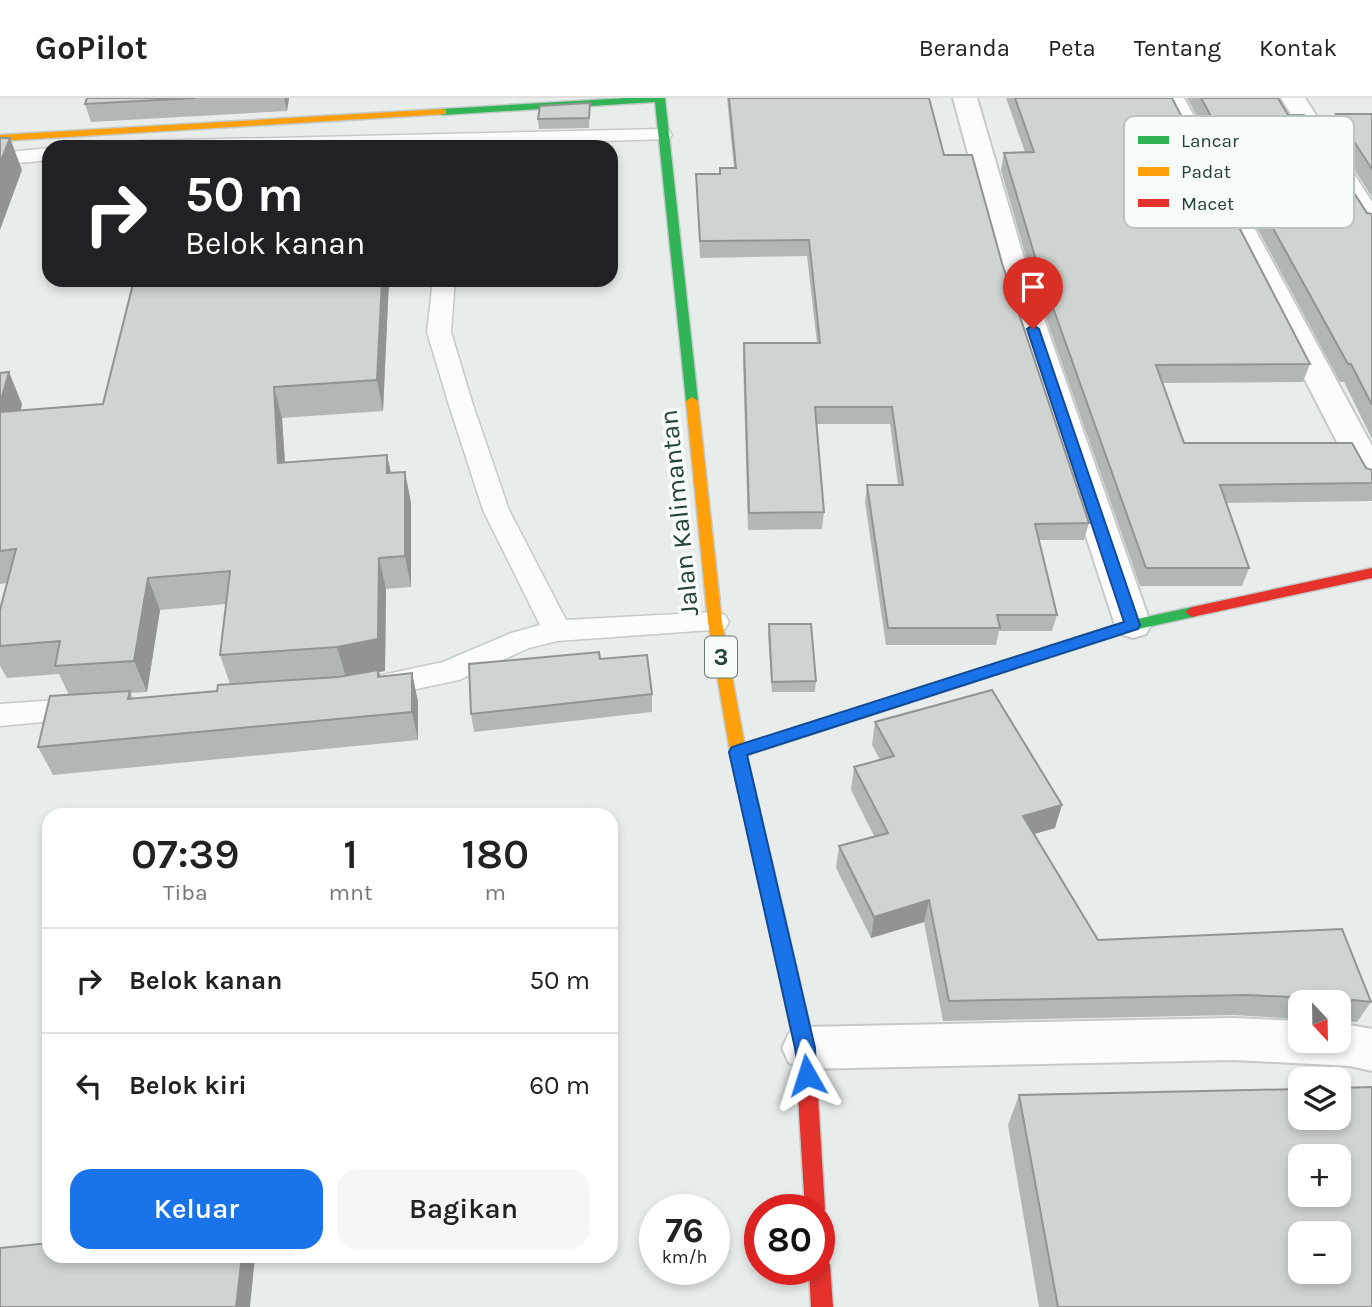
<!DOCTYPE html>
<html lang="id">
<meta charset="utf-8">
<style>
body{margin:0;font-family:Karla,sans-serif;background:#f6f6f6;color:#222;height:100vh;display:flex;flex-direction:column;font-size:26px;white-space:nowrap}
*{box-sizing:border-box;margin:0}
p{font-size:23px;color:#767676}
.icon{flex:none;width:38px;height:38px;fill:none;stroke:currentColor;stroke-width:2;stroke-linecap:round;stroke-linejoin:round}
.map{position:relative;flex:1;overflow:hidden}
.sheet{position:absolute;left:42px;top:710px;width:576px;height:455px;display:flex;flex-direction:column;background:#fff;border-radius:21px;box-shadow:0 4px 10px #0003}
.sheet>*{flex:none}
.banner{position:absolute;left:42px;top:42px;width:576px;height:147px;border-radius:21px;box-shadow:0 4px 10px #0003;background:#202124;color:#fff;overflow:hidden}
.needle{width:46px;rotate:158deg}
.buttons{position:absolute;left:1288px;top:892px;display:grid;gap:14px}
.buttons a{display:grid;place-items:center;width:63px;height:63px;border-radius:14px;background:#fff;box-shadow:0 4px 10px #0003;font-size:35px}
.speed{position:absolute;left:639px;top:1096px;display:flex;gap:14px;font-size:35px;font-weight:700;text-align:center}
.speed>*{display:grid;place-content:center;width:91px;height:91px;border-radius:50%;background:#fff;box-shadow:0 4px 10px #0003;line-height:1}
.speed small{font-size:18px;font-weight:400}
.speed .limit{border:10px solid #d22;background:#fff;color:#111}
.pin{position:absolute;display:grid;place-items:center;width:60px;height:60px;color:#fff;margin:-72px -30px;border-radius:50% 50% 50% 0;rotate:-45deg;box-shadow:0 0 7px #0007}
.pin .icon{rotate:45deg}
.me{position:absolute;width:77px;margin:-38px;rotate:354deg;stroke-linejoin:round;filter:drop-shadow(0 0 5px #0008)}
.turn{display:flex;align-items:center;gap:24px;height:147px;padding:0 28px;font-size:32px}
.turn .icon{width:91px;height:91px;stroke-width:2.5}
.turn b{display:block;font-size:49px;line-height:60px}
.eta{display:flex;justify-content:space-evenly;align-items:center;height:119px;text-align:center}
.eta b{font-size:42px;font-weight:600;line-height:49px}
.action{display:flex;gap:14px;margin-top:auto;padding:14px 28px}
.action a{flex:1;height:80px;border-radius:21px;background:#1a73e8;color:#fff;font-size:28px;font-weight:600;line-height:80px;text-align:center}
.action a+a{background:#f6f6f6;color:#222}
ul{padding:0;list-style:none}
li{display:flex;align-items:center;gap:21px;height:105px;padding:0 28px;border-top:2px solid #e0e0e0}
li div{flex:1}
li b{display:block;font-size:26px}
li em{font-style:normal}
header{display:flex;align-items:center;gap:42px;box-sizing:border-box;height:98px;padding:0 35px;background:#fff;border-bottom:2px solid #e0e0e0}
header strong{font-size:33px}
nav{display:flex;gap:38px;margin-inline-start:auto;font-size:24px}
.map>svg:first-child{display:block}
.lines{fill:none;stroke-linecap:round;stroke-linejoin:round}
.lane-casing{stroke:#c5cac8;stroke-width:3}
.street-casing{stroke:#c5cac8;stroke-width:4}
.fast-casing{stroke:#c3cbc8;stroke-width:3}
.slow-casing{stroke:#c3cbc8;stroke-width:3}
.jam-casing{stroke:#c3cbc8;stroke-width:3}
.lane{fill:#fcfcfc;fill-rule:evenodd}
.street{fill:#fcfcfc;fill-rule:evenodd}
.fast{fill:#30b455;fill-rule:evenodd}
.slow{fill:#ff9f0a;fill-rule:evenodd}
.jam{fill:#e5322d;fill-rule:evenodd}
.wall{fill:#b2b6b5;fill-rule:evenodd}
.shaded-wall{fill:#919493}
.building{fill:#cfd4d2;stroke:#919493;stroke-width:2;fill-rule:evenodd}
.route{fill:#1a73e8;stroke:#114b97;stroke-width:2}
.labels{text-anchor:middle;dominant-baseline:central;stroke-width:7;stroke-linejoin:round;paint-order:stroke}
.shield{fill:#f7fbf9;stroke:#637a73;stroke-width:2}
.shield-label{font-size:24px;font-weight:bold;fill:#24423a}
.street-label{font-size:26px;fill:#24423a;stroke:#f7fbf9}
.key{fill:#f7fbf9;stroke:#b8c4c0;stroke-width:2}
.key-label{font-size:19px;fill:#24423a}
</style>
<header>
<strong>GoPilot</strong>
<nav><a>Beranda</a><a>Peta</a><a>Tentang</a><a>Kontak</a></nav>
</header>
<div class="map">
<svg width="1372" height="1209" viewBox="0 0 1372 1209">
<rect width="100%" height="100%" fill="#e8edeb"/>
<g class="lines">
<defs>
<path id="lane" d="M662 31 669 33 672 37 669 41 398 49H130L140 43Z
M49 50V62L0 67V55Z
M433 182H455L451 234 472 304 509 412 566 522 715 514 725 517 729 524 725 531 557 543 529 550 459 582 374 600 364 597 359 589 364 581 443 564 511 535 540 527 483 412 448 304 427 234Z
M87 600 98 603 102 611 98 619 0 628V606Z"/>
<path id="street" d="M953 0H977L1030 181 1151 527 1146 536 1133 540 1120 536 1115 527 1002 181Z
M1160 0H1184L1372 348V390L1360 387 1355 379Z
M1281 0H1305L1372 104V133L1362 131 1358 125Z
M1234 920 1300 923V943H1339V925L1372 931V973L1350 968 1234 962 805 971 789 965 782 950 789 935 805 929Z"/>
<path id="fast" d="M626 0H665L698 303 692 307 686 303 655 4 442 17 437 14 442 11Z
M1192 509 1197 510 1199 514 1197 518 1134 532 738 660 732 658 730 654 732 650 1128 523Z"/>
<path id="slow" d="M442 11 446 12V16L0 43V37Z
M692 299 698 303 722 524 746 654 783 811 780 816 774 819 768 816 765 811 730 654 708 524 686 303Z"/>
<path id="jam" d="M1372 470V480L1192 519 1185 514 1192 509Z
M774 803 780 806 783 811 815 950 825 1111 819 1119V1111H805L795 950 765 811 768 806Z
M819 1156 826 1160 830 1167 833 1209H811L809 1171H819Z"/>
</defs>
<use href="#lane" class="lane-casing"/>
<use href="#street" class="street-casing"/>
<use href="#fast" class="fast-casing"/>
<use href="#slow" class="slow-casing"/>
<use href="#jam" class="jam-casing"/>
<use href="#lane" class="lane"/>
<use href="#street" class="street"/>
<use href="#fast" class="fast"/>
<use href="#slow" class="slow"/>
<use href="#jam" class="jam"/>
</g>
<path class="wall" d="M87 0H289L287 13 91 24 85 6Z
M727 0H929L944 57 1002 165 1089 425 1084 442H1039L1057 517 1052 533H999L996 547H886L865 404 867 387H898L890 326H816L824 414 822 431 748 432 743 262 744 245H817L807 158 700 160 696 76H720L734 70Z
M1006 0H1172L1310 266 1303 284 1163 285 1184 345 1366 370 1372 372V403L1226 405 1249 470 1242 488H1140L1032 180 1001 72 1004 55 1025 54Z
M1187 0H1278L1288 17 1367 115 1372 116V341L1344 284H1340Z
M590 5 589 30 539 31 538 21Z
M1336 16H1372V99L1330 34Z
M134 182H389L383 313 282 320 285 365 391 375 405 374 411 405V489L386 491 385 573 379 574 380 578 412 575 418 604V642L53 677 38 649 69 597 59 576 7 580 0 568V512L7 485 0 486V275L22 306 21 312 103 306ZM226 506 220 557 230 586 217 593 133 601 131 595 147 594 160 512Z
M769 526 816 583 815 594H772L768 537Z
M600 561 652 596V614L474 634 471 616Z
M875 624 1055 730 1034 736 1098 842 1371 904 1357 924 1339 923V905H1300V921L1234 917 943 923 924 824 871 840 836 770 839 748 874 738 851 692 854 669 880 662 872 647Z
M1019 997 1372 1209H1039L1008 1027Z"/>
<path class="shaded-wall" d="M284 0H289L287 13Z
M10 40 22 72 0 132V65Z
M382 182H389L383 313 377 282Z
M9 274 22 306 11 345 0 320V305Z
M274 289 282 320 287 397 278 365Z
M387 357 394 388 387 375Z
M405 374 411 405V489L405 458Z
M379 460 386 491 385 573 379 574 385 600 378 579 346 580 337 549Z
M148 480 160 512 147 594 134 563Z
M412 575 418 604V642L412 614Z
M1062 707 1055 730 1017 741 1023 718Z
M929 802 924 824 871 840 874 819Z
M242 1158 255 1159 250 1209H236Z"/>
<path class="building" d="M87 0H195L85 6Z
M729 0H929L944 57H972L1002 165 1089 425 1035 426 1057 517H997L1000 530H888L867 387H903L892 309H815L824 414 749 415 744 245H820L809 142 700 143 696 76H720V70H736Z
M1015 0H1172L1310 266 1156 267 1184 345H1352L1366 370 1372 372V385L1220 387 1249 470H1146L1036 162 1004 55 1034 54Z
M1201 0H1278L1288 17H1304L1367 115 1372 116V307L1351 266H1348Z
M590 5 589 20 538 21 540 8Z
M1336 16H1372V71Z
M0 40H10L0 65Z
M134 182H382L377 282 274 289 278 365 387 357V375L405 374V458L379 460 378 541 337 549 220 557 230 473 148 480 134 563 55 568 60 543 0 548V512L16 451 0 453V314L103 306Z
M9 274 0 305V275Z
M769 526H811L816 583 772 584Z
M599 554 600 561 647 557 652 596 471 616 469 566Z
M378 572V579L412 575V614L38 649 50 598 130 593 128 601 217 593 218 587 338 579Z
M992 592 1062 707 1023 718 1098 842 1342 831 1371 904 1354 902 1328 905H1316L1313 900 1246 897 949 903 929 802 874 819 839 748 888 735 854 669 894 658 875 624Z
M1372 989V1209H1058L1019 997 1300 991V1020H1339V990ZM1300 1059H1339V1097H1300ZM1300 1136H1339V1174H1300Z
M49 1145V1158H242L236 1209H0V1150Z"/>
<path class="route" d="M1033 227 1039 231 1140 527 1138 531 747 657 815 950 816 977 813 983 807 986 800 983 795 950 729 654 732 649 1124 524 1027 231Z"/>
<g class="labels">
<rect class="shield" x="705" y="538.5" width="32" height="41" rx="5"/>
<g class="shield-label">
<text x="721" y="559">3</text>
</g>
<g class="street-label">
<text transform="translate(679 415) rotate(-96)">Jalan Kalimantan</text>
</g>
</g>
<rect x="1124" y="18" width="230" height="112" rx="10" class="key"/>
<rect x="1138" y="38" width="31" height="8" fill="#30b455"/>
<rect x="1138" y="69" width="31" height="9" fill="#ff9f0a"/>
<rect x="1138" y="101" width="31" height="8" fill="#e5322d"/>
<g class="key-label">
<text x="1181" y="49">Lancar</text>
<text x="1181" y="80">Padat</text>
<text x="1181" y="112">Macet</text>
</g>
</svg>
<div class="buttons">
<a><svg class="needle" viewBox="-14 -14 28 28"><path d="M0-13l5 13h-10z" fill="#e53935"/><path d="M0 13l5-13h-10z" fill="#767676"/></svg></a>
<a><svg class="icon" aria-label="layers" viewBox="0 0 24 24"><path d="M12 4l9 5-9 5-9-5zM3 14l9 5 9-5"/></svg></a>
<a>+</a>
<a>−</a>
</div>
<div class="speed"><div>76<small>km/h</small></div><div class="limit">80</div></div>
<div class="pin" style="left:1033px;top:231px;background:#d93025"><svg class="icon" aria-label="arrive" viewBox="0 0 24 24"><path d="M6 21V4h12l-3 4 3 4H6"/></svg></div>
<svg class="me" style="left:807px;top:977px" viewBox="-20 -20 40 40"><path d="M0-17L14 15 0 8-14 15z" fill="#1a73e8" stroke="#fff" stroke-width="4"/></svg>
<div class="banner">
<div class="turn"><svg class="icon" aria-label="right" viewBox="0 0 24 24"><path d="M7 20v-9h11M14 6l5 5-5 5"/></svg><div><b>50 m</b>Belok kanan</div></div>
</div>
<section class="sheet">
<div class="eta">
<div><b>07:39</b><p>Tiba</p></div>
<div><b>1</b><p>mnt</p></div>
<div><b>180</b><p>m</p></div>
</div>
<ul>
<li><svg class="icon" aria-label="right" viewBox="0 0 24 24"><path d="M7 20v-9h11M14 6l5 5-5 5"/></svg><div><b>Belok kanan</b></div><em>50 m</em></li>
<li><svg class="icon" aria-label="left" viewBox="0 0 24 24"><path d="M17 20v-9H6M10 6l-5 5 5 5"/></svg><div><b>Belok kiri</b></div><em>60 m</em></li>
</ul>
<div class="action"><a>Keluar</a><a>Bagikan</a></div>
</section>
</div>
